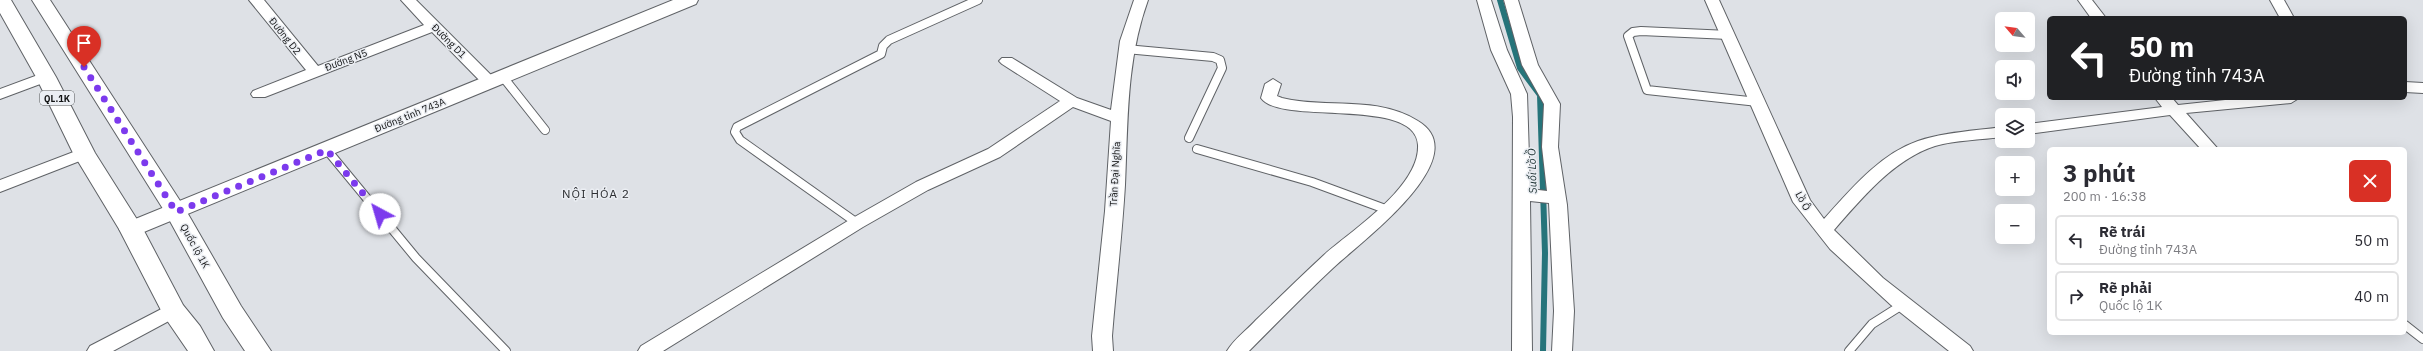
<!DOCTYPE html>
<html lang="vi">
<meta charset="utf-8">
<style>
body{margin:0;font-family:"IBM Plex Sans",sans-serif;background:#f2f2f3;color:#2b2b33;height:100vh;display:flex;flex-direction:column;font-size:15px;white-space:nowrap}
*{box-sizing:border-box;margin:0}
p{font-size:13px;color:#7c7c81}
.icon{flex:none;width:22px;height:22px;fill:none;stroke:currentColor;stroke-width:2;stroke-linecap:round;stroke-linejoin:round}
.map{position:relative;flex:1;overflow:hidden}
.panel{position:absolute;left:2047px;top:147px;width:360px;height:188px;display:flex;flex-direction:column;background:#fff;border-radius:6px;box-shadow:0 4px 16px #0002}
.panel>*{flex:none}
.top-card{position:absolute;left:2047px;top:16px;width:360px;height:84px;border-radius:6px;box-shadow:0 4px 16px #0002;background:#202124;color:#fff;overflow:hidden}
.needle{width:26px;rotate:298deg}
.fabs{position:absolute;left:1995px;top:12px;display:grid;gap:8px}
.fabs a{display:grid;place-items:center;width:40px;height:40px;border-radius:6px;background:#fff;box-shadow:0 4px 16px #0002;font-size:20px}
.pin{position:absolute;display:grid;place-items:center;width:34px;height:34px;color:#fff;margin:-41px -17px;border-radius:50% 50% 50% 0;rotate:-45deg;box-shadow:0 0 4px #0007}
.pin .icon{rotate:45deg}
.me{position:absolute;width:44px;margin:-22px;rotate:321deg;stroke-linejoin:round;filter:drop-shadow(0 0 3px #0008)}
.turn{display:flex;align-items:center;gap:14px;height:84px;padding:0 16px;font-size:18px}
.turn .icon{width:52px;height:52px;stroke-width:2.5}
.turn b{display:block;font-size:28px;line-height:34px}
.round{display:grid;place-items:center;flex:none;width:42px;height:42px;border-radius:6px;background:#f2f2f3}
.summary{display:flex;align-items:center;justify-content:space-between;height:68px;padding:0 16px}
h1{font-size:24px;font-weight:700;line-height:30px}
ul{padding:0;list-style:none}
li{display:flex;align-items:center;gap:12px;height:50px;margin:0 8px 6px;padding:0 8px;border:2px solid #e1e1e2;border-radius:6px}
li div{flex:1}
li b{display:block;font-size:15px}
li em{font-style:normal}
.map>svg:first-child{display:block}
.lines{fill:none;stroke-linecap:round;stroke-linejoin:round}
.stream{stroke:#26747a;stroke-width:6}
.service-casing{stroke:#5f6266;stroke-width:10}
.minor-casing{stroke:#5f6266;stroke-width:2}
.secondary-casing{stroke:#5f6266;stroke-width:2}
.primary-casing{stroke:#5f6266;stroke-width:2}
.service{stroke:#fff;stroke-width:8}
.minor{fill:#fff;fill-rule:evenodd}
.secondary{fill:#fff;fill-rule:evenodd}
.primary{fill:#fff;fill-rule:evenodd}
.route{stroke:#7c3aed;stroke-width:7;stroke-dasharray:0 12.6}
.labels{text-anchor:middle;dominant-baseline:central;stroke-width:3;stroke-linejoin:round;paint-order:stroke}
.shield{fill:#ebeef3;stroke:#535557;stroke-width:1}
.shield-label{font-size:9px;font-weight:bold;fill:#121314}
.street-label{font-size:10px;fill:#121314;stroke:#ebeef3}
.water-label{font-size:11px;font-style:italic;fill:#1a2e2f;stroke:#ebeef3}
.quarter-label{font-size:12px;letter-spacing:1px;fill:#2d2f33;stroke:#ebeef3}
</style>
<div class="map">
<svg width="2423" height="351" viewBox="0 0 2423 351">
<rect width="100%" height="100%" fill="#dee1e6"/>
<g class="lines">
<path class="stream" d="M1500 0 1520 68 1540 95 1545 253 1543 351"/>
<defs>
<path id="service" d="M1729 35 1641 31 1633 32 1628 36 1647 90 1758 102
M1126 49 1213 57 1220 60 1222 68 1189 138
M503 77 545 130
M1197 149 1312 182 1388 210
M327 150 416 258 506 351
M857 223 740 140 735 132 737 127 881 54 883 46 889 40 978 0
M2405 325 2423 339
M1849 351 1872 324 1902 305"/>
<path id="minor" d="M249 0H264L318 66 424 25 401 0H416L498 82 496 85H484L432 32 265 97H253L251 94 253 91 306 70Z
M1134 0H1148C1126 61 1128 122 1125 185 1122 236 1116 286 1112 336L1113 351H1093L1092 336 1105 211 1111 121 1073 107 1000 157 928 190 863 227 663 351H638L641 346 851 219 916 182 988 149 1060 101 1002 64 999 61 1002 58H1012L1077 98 1111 110 1120 41Z
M1477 0H1491L1507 50 1527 94 1530 189 1547 191 1542 147 1544 104 1522 65 1504 0H1518L1538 65 1560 104 1558 147 1567 205 1574 311 1572 351H1552L1554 311 1549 203 1530 201 1532 351H1512L1513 117 1511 94 1491 50Z
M1705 0H1719L1810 200 1824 219C1850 190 1880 154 1918 141 1945 132 1974 131 2002 127V137C1980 140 1956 140 1935 146 1894 159 1861 199 1834 230L1883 278 1970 346 1973 351H1949L1891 305 1830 249 1793 202Z
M2078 0H2092L2106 18H2091Z
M2270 0H2284L2294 18H2280Z
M46 72 51 74 54 77 51 80 0 99V89Z
M1273 79 1281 84 1277 96 1282 98C1326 109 1377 95 1418 121 1478 157 1358 244 1333 268 1304 295 1277 323 1249 351H1227C1234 339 1247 330 1256 320 1279 298 1301 276 1324 255 1352 230 1420 187 1418 145 1416 96 1280 126 1261 98L1265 84Z
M2405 82 2423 83V93L2405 92Z
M2155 98H2172L2178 105 2244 98H2299L2291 103 2186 113 2218 149H2201L2170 115 2028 134V124L2162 107Z
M84 148 90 149 92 153 90 157 0 192V180Z
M173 303 180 305 183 310 180 315 113 351H87L90 346Z"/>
<path id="secondary" d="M673 0H698L696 4 139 234 131 237 123 234 119 229 123 224Z"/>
<path id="primary" d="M0 0H11L56 77 95 153 143 229 183 305 200 326 214 351H188L164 316 119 229 73 153 36 77 0 13Z
M32 0H50L184 207 241 306 271 351H245L223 318 165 212Z"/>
</defs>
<use href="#service" class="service-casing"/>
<use href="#minor" class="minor-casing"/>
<use href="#secondary" class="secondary-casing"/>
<use href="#primary" class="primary-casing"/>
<use href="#service" class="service"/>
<use href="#minor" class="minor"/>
<use href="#secondary" class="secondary"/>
<use href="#primary" class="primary"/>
</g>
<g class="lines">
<path class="route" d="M84 67 176 212 327 150 380 214"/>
</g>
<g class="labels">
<rect class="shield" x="40" y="91" width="34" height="14" rx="3"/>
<g class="shield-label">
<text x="57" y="98">QL.1K</text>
</g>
<g class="street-label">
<text transform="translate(285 36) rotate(51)">Đường D2</text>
<text transform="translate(449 41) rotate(45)">Đường D1</text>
<text transform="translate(346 60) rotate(-21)">Đường N5</text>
<text transform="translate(410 115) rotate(-22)">Đường tỉnh 743A</text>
<text transform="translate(1115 174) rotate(-87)">Trần Đại Nghĩa</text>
<text transform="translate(1803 201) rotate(61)">Lồ Ô</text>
<text transform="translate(195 246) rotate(61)">Quốc lộ 1K</text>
</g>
<g class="water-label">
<text transform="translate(1532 171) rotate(-92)">Suối Lồ Ồ</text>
</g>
<g class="quarter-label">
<text x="596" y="193">NỘI HÓA 2</text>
</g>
</g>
</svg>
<div class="fabs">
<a><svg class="needle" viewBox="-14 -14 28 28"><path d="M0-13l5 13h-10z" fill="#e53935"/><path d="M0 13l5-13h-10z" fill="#7c7c81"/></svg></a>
<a><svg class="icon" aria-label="sound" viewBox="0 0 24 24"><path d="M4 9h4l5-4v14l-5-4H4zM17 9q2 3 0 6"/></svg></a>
<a><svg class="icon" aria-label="layers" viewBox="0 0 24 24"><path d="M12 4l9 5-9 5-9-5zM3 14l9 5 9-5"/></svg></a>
<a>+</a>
<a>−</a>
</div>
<div class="pin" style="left:84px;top:67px;background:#d93025"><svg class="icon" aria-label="arrive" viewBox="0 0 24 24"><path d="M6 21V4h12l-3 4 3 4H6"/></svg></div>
<svg class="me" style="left:380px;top:214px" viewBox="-20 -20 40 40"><circle r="19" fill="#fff"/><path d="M0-13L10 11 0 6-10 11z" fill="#7c3aed"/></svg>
<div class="top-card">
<div class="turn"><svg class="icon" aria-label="left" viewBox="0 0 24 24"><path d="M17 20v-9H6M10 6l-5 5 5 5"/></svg><div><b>50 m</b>Đường tỉnh 743A</div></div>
</div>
<section class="panel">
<div class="summary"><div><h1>3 phút</h1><p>200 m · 16:38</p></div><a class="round" style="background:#d93025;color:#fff"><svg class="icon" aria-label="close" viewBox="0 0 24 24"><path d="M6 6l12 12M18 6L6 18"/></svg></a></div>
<ul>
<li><svg class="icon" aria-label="left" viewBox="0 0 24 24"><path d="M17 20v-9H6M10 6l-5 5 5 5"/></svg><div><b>Rẽ trái</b><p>Đường tỉnh 743A</p></div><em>50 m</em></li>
<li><svg class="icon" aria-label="right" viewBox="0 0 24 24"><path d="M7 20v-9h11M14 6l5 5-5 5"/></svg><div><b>Rẽ phải</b><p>Quốc lộ 1K</p></div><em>40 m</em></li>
</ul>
</section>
</div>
